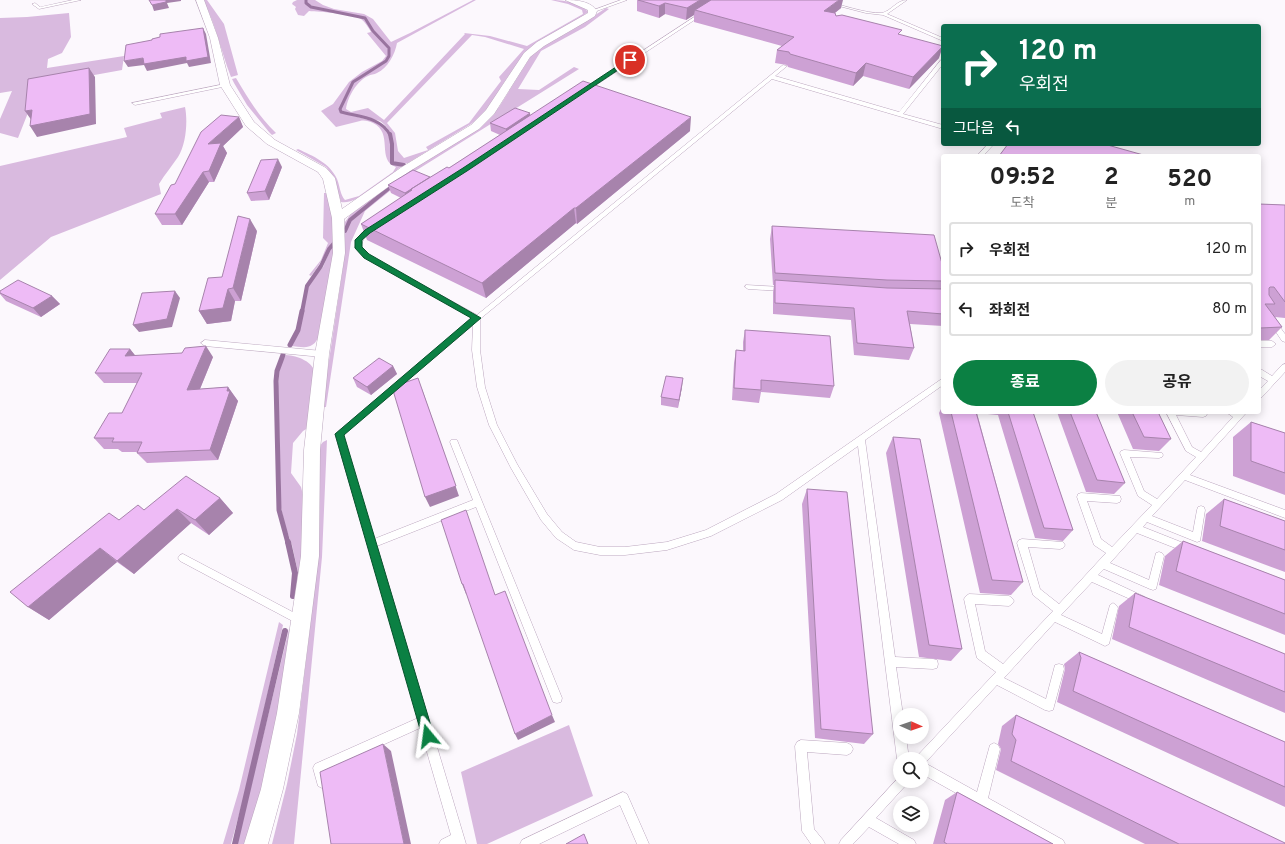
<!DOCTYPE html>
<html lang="ko">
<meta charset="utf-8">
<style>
body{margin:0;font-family:Overpass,"Noto Sans KR",sans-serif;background:#f2f2f2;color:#222;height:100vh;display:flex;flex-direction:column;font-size:15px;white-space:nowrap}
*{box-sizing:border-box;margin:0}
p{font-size:13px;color:#767676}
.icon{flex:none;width:22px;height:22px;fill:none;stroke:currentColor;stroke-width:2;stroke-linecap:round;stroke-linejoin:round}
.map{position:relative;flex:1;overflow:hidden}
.side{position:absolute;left:941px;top:154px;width:320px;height:260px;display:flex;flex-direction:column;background:#fff;border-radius:4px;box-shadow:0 2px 10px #0003}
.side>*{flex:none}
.banner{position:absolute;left:941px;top:24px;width:320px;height:122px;border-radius:4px;box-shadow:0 2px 10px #0003;background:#0b6e4f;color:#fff;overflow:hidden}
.needle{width:26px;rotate:92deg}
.buttons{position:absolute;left:893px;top:708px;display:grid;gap:8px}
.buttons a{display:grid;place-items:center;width:36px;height:36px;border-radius:50%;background:#fff;box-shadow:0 2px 10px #0003;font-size:20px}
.pin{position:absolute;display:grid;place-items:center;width:34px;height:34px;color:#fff;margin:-17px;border:2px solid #fff;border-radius:50%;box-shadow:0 1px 4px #0007}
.me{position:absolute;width:44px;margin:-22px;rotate:344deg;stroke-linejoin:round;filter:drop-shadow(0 0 3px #0008)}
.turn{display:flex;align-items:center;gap:14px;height:84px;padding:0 12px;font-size:18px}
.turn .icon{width:52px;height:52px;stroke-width:2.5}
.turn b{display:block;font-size:28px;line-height:34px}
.then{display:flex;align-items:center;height:38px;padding:0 12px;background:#0003;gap:8px;font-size:15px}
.eta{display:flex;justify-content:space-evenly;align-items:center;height:68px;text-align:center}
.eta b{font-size:24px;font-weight:700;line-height:28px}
.button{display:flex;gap:8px;margin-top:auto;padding:8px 12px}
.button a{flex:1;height:46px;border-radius:24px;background:#0b8043;color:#fff;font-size:16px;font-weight:700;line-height:46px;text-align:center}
.button a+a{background:#f2f2f2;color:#222}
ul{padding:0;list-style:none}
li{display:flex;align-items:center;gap:12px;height:54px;margin:0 8px 6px;padding:0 4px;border:2px solid #e0e0e0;border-radius:4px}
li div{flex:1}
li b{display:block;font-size:15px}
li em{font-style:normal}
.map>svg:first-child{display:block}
.green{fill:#d9badf;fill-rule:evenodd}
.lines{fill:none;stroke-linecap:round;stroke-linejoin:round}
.stream-far3{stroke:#99749f;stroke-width:3}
.stream-far2{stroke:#99749f;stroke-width:4}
.stream-far1{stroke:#99749f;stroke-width:5}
.stream{stroke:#99749f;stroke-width:6}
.lane-casing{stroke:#bca7bf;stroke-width:1}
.street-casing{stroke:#bca7bf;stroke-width:1}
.lane{fill:#fff;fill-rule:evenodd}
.street{fill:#fff;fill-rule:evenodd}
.wall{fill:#cda1d4}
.shaded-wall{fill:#a783ac}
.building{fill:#eebbf6;stroke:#a783ac}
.route{fill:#0b8043;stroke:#07532c}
</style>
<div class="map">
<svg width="1285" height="844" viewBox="0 0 1285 844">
<rect width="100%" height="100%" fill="#fcf8fd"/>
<path class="green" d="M203 0H207L224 24 238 75 231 77C221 52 216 24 203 0Z
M297 0H306L305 3 311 7 325 11 364 18C369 22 369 27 373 32 380 41 396 49 385 61L352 82 339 109 340 112 383 124C392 135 390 149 391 163L403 165C391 175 356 206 341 202L333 176 326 167 296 150 298 149C313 156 330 163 337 179 340 186 340 195 345 200L359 196 393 172 396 167C376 160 394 133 373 123 369 121 364 120 360 121 352 123 344 125 336 127L321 111 333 104 349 82 362 72 382 61 386 56 367 33 371 32C368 27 365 22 361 19 352 13 320 12 309 11L304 16 298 15 295 9 296 7 292 4 293 2Z
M307 0H315L323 5 334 9 364 14 373 19 391 42 410 33 473 0H476L397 43C395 54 388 68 377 73 374 75 371 74 368 76 357 81 348 96 346 109L351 112 368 108 384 120 465 34 464 33 490 36 527 46 583 14 582 10 568 4 551 0C562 0 581 2 588 12L516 65 501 87 497 96 483 115 471 124 408 163 398 164 393 163C392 148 395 131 380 121L342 111 340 109 354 82 386 61C398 48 380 41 374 31 370 26 370 22 365 18L316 8 306 3ZM472 35 485 37 524 49 499 77 501 81 469 123 426 147 428 150 404 158 398 151 395 133 387 123Z
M606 8 609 9 585 27 541 51 518 89 539 90 574 67 579 69 412 173 365 211 351 242 326 407H322L344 260 345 232 350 221 367 205 409 174 410 169 408 173 366 205 349 220 345 231V222L355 208 408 169 486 122 499 107 534 51 572 30Z
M69 13 71 37 62 53 48 59 47 68 124 56 122 70 39 85 18 138 0 133V119L12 91 0 93V18L27 17Z
M236 78C248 98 259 117 276 133L272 135 269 132 247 105 234 83 232 79Z
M185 107C188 121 186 145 178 157 172 166 165 174 159 184L161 194 51 237 0 280V166L127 137 124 128 162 118 160 113Z
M324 193H330L336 238C326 250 321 264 311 276L309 275 321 260 328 243 323 238Z
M336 243 320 334C313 351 305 347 290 346L299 330 308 285 323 267 331 248Z
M286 355C298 356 313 361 316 375 317 381 309 419 308 428L303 431 293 443 291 473 301 487 303 495 301 586 292 545 285 526 281 508 278 387 279 368Z
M327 440 322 557 294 844H272L287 784 297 734 314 595 318 554 319 447 323 442Z
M279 622 283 625 246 789 231 844H223L239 790Z
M289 629 293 632 275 742 247 844H237Z
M569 725 593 796 487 844H477L461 772Z"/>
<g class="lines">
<path class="stream-far3" d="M306 0V3L311 7 365 18 373 31 389 48V56L386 61 353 82 340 109 341 112C359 117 381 117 390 135"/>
<path class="stream-far2" d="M390 134 392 144V163L404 165
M345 231 350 220 394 184
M302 312 307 286 321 266 329 249 335 242"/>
<path class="stream-far1" d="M290 345 298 330 302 311
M283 355 277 371 276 381 279 510 288 543"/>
<path class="stream" d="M288 542 295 573 293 596
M235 844 285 631"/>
<defs>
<path id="lane" d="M73 0H81L39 9 32 4 35 3 40 7Z
M621 0H627L594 12 591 11Z
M816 0H823C838 4 867 14 882 13 891 11 897 0 907 0L887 14 943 38V41L883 15 866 13Z
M702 12 705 13 587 91 583 90Z
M941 60H943V64L903 114 943 125V129L772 79 480 319V350L485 387 497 425 517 464 547 514 562 532 576 542 600 547H625L667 542 706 530 776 494 943 378V385L865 440 895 657 933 659 937 660 938 664 937 668 933 669 896 667 903 715H900V737H906L909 759H900V763L897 759 858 446 782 500 711 536 667 550 625 555H600L574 550 556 538 541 520 511 468 489 425 477 387 472 350 473 325 343 435 374 539 473 500 450 442 451 440H457L562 698 561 702 557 703 553 702 476 507 377 546 466 844H439L441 840 451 835 420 728 325 771 328 782 326 786 322 788 318 786 313 768 315 764 418 718 335 434 472 318 364 257 355 248C356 238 364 226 375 227V229C367 234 362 238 361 248L368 255 477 315 783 65 787 66 775 76 899 112Z
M225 84 227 85V86L135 105 132 103Z
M988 144H994L983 156H977Z
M746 285 782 287 785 289 782 291 748 289 745 287Z
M1270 319H1274L1285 334V342L1282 341 1270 323 1268 321Z
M205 340 322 351 326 354 322 357 205 346 201 343Z
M1259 341H1272L1276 344 1272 347H1259Z
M1285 364V372L1262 397 1259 398V390L1268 381 1259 376V368L1272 376 1282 365Z
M1166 412H1206L1207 414 1206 416 1203 417 1176 415 1192 447 1201 452 1233 417 1226 412H1247L1190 475 1285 510V518L1185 480 1152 516 1193 532 1197 510 1198 507 1201 506 1204 507 1205 510 1200 541 1197 542 1147 522 1143 527 1191 546 1193 549 1191 552 1188 553 1137 533 1110 563 1149 580 1156 553 1159 552 1162 553 1164 556 1156 589 1153 590 1150 589 1104 569 1098 575 1145 597 1147 600 1145 603 1142 605 1139 603 1092 582 1061 615 1102 634 1110 605 1113 603 1116 605 1118 608 1109 644 1105 646 1101 644 1055 622 1004 678 1046 699 1055 665 1059 664 1063 665 1064 669 1053 710 1049 711 1045 710 997 685 925 763 977 792 990 745 994 743 998 745 1000 749 988 798 1063 840 1065 844H1047L922 774V759H916L918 755 996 672 977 658 976 654 964 599 966 596 969 594 1009 596 1012 598 1014 601 1012 604 1009 606 975 604 985 651 1003 664 1053 611 1033 595 1017 543 1019 540 1022 539 1063 542 1065 545 1063 548 1060 549 1028 547 1040 589 1059 604 1106 553 1094 545 1077 497 1078 494 1081 493 1120 496 1121 499 1120 502 1117 503 1087 501 1101 539 1112 547 1152 505 1138 496 1120 453 1121 451 1124 450 1162 453 1163 455 1162 457 1159 458 1130 457 1144 491 1157 499 1196 457 1186 451Z
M183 554 304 618 306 621 304 624 301 626 298 624 180 561 178 558 180 555Z
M801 740 847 743 851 745 853 749 851 753 847 755 807 752 814 829 823 840 825 844H811L802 831 795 746 797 742Z
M900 776V781H908L906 785 876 818 914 840 916 844H899L869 827 853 844H839L841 840Z
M623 792 627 794 649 844H637L620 805 539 844H520L522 840Z"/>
<path id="street" d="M196 0H204L218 38 230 85 254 122 275 140 326 168 335 178 342 209 402 167 471 125 486 110 524 53 537 42 588 13V10L565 0C576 0 591 1 597 11L595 16 587 21 544 46 530 57 494 114 479 129 410 171 344 219 345 253 329 354 320 450 319 556 299 713 283 789 268 844H244L261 789 277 713 301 556 304 450 315 354 333 253 332 218 323 179 318 172 267 144 246 126 220 85 210 38Z"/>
</defs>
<use href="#lane" class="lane-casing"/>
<use href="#street" class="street-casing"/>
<use href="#lane" class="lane"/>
<use href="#street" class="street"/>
</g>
<path class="wall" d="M637 0 841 8 835 13 836 16 901 35 939 58 909 89 863 76 853 86 788 67 787 65 775 63 777 50 782 46 694 22V15L686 20 665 14 659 18 637 11Z
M531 115 690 131 577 224 576 223 486 298 367 240 361 224 401 198 391 193 388 185 430 177 449 168 500 135 491 131 490 123Z
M239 117 243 127 223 146 227 153 214 182H209L182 225H162L155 214 175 184Z
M282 167 269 200 251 201 247 193Z
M1259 204 1285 205V318L1275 317 1282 327 1269 340H1259Z
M772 226 943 267V326L910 324 914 348 909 360 854 355 851 320 773 314V292L774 285H773L770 239Z
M257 231 241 301H235L231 321 207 324 199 311 222 277Z
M0 291 52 296 60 304 41 317 6 301 0 294Z
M745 330 834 386 830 398 761 392 759 403 732 400 734 363 736 350 743 351V342Z
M130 349 135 356 213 357 200 389 228 387 238 401 218 460 147 463 137 453V452H122L118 449H104L94 438 122 413 137 383H104L95 373Z
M393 366 397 374 371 395 357 387 353 378Z
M682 387 678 408 661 405V397Z
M943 405V412H1033L1073 530 1063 541 1035 538 998 415 977 413 1023 582 1011 595 980 593 939 413Z
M1057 412H1096L1125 483 1114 494 1086 492Z
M1117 412H1158L1171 439 1159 451 1133 449Z
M1251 422 1285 433V495L1233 476V437Z
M893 437 962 649 951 661 919 657 886 453Z
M807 489 873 734 864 744 815 738 802 504Z
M220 498 233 513 209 535 191 523 134 574 117 562 49 620 28 607 119 520 144 510Z
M1224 499 1285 521V572L1202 541 1206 514Z
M1183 541 1285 580V635L1159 585 1165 556Z
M1135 593 1285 654V713L1112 639 1119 606Z
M1079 652 1285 742V807L1057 702 1065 669 1064 664Z
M1016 715 1285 844H1145L996 770 1001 749 998 744 1002 726Z
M957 792 1053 844H933L945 800Z"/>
<path class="shaded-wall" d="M166 0H181V1L167 3 169 8 154 11 152 5Z
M700 0H717L695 10 694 15 686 20 687 8Z
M839 0H843L841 8 822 23 824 11Z
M665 3V14L659 18V6Z
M203 28 206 34 211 63 189 67 187 63 147 71 144 65 128 67 124 61 143 58Z
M943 46 939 58 909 89 913 77Z
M866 63 863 76 853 86 856 73Z
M89 68 95 77 96 124 37 137 30 126Z
M32 110V121L25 111Z
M530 113 531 121 507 137 506 129Z
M239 117 243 127 223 146 227 153 214 182 209 171 208 144Z
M691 117 690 131 577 224 576 208Z
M278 159 282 167 269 200 265 191Z
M203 172 209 182 182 225 175 214Z
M411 189 413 198 408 201 405 193Z
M574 208 576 223 486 298 482 283Z
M250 219 257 231 241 301 233 288Z
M228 289 235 301 231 321 207 324 199 311Z
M175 291 180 298 172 327 139 332 133 325Z
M52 296 60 304 41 317 33 308Z
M206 346 213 357 195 401 187 390Z
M130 349 139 360 125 356Z
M393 366 397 374 371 395 367 387Z
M683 378 682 387 678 408 679 400Z
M228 387 238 401 218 460 210 450Z
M422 389 459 496 430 507 425 497Z
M220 498 233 513 209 535 195 520Z
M177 509 191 523 134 574 117 561Z
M100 548 117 562 49 620 28 607Z
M462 584H463L467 593 466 594Z
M552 715 555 722 518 740 515 734Z
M383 744 391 751 411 844H404Z"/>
<path class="building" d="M149 0H166V2L152 5Z
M638 0H700L687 8 665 3 659 6Z
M711 0H839L824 11 835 13 836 16 842 15 902 30 898 34 943 46 913 77 866 63 856 73 790 54 789 52 777 50 794 37 695 10Z
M203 28 208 57 186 61V57L144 64 143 58 124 61 126 45 152 40V39L160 37V34Z
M89 68 90 114 30 126 32 110 25 111 28 79Z
M583 81 691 117 576 208H574L482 283 361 224 412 190 411 189 447 167 449 168Z
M515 108 530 113 506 129 490 123Z
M221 115 239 117 208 144 221 143 209 171 203 172 175 214H155L171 185 175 184 201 132Z
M1008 144H1104L1147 156H999Z
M278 159 265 191 247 193 261 160Z
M413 170 430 177 405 193 388 185Z
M1259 204 1285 205V302L1274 287H1270L1269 288V295L1275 304H1265L1282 327 1260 328 1259 327Z
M238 216 250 219 233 288 228 289 223 308 199 311 208 278 222 277Z
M772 226 934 235 943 267V281L887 280 775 273Z
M18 280 52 296 33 308 0 293V291Z
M775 280 887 288 943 289V314L907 311 914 348 857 343 854 308 775 303Z
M175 291 167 319 133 325 142 293Z
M745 330 830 336 834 386 761 380V390L734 388 736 350 745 351Z
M206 346 187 390 228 387 227 391H230L210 450 137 453 142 442H112L114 438H94L109 413H122L142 373H95L110 349H130L125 356 182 353 185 348Z
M379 358 393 366 367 387 353 378Z
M666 376 683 378 679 400 661 397Z
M418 378 456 486 425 497 392 387Z
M951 412H976L1023 582 992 580Z
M1008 412H1033L1073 530 1044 528Z
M1070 412H1096L1125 483 1097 480Z
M1132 412H1158L1171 439 1144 437Z
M1251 422 1285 433V473L1251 461Z
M893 437 920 439 962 649 929 645Z
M186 476 220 498 195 520 177 509 117 561 100 548 28 607 10 592 109 513 119 520 138 505 144 510Z
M807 489 847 492 873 734 821 729Z
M1224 499 1285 521V550L1220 526Z
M466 510 495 595 505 591 552 715 515 734 463 584H462L441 520Z
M1183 541 1285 580V614L1176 571Z
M1135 593 1285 654V692L1129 627Z
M1079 652 1285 742V787L1073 691 1081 658Z
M1016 715 1285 843V844H1179L1011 761 1016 740 1012 734Z
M383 744 404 844H331L320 772Z
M957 792 1053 844H947L944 842Z
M584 834 588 844H566Z"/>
<path class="route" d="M628 59 633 60 467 171 370 233 362 240V247L369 254 481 318 344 435 434 736 433 740 428 742 424 740 422 736 335 434 471 318 364 258 355 248V240L365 230 463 168Z"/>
</svg>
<div class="buttons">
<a><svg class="needle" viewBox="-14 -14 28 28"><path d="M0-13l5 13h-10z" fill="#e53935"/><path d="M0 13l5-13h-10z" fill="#767676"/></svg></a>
<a><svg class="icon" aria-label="search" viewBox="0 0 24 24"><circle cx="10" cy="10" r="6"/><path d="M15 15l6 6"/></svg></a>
<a><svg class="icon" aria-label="layers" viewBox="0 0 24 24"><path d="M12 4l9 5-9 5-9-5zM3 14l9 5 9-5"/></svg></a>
</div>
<div class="pin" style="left:630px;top:60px;background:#d93025"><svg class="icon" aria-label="arrive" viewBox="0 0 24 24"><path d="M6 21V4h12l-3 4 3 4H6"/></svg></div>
<svg class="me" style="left:428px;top:736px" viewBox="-20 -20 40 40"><path d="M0-17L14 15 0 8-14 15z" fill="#0b8043" stroke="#fff" stroke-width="4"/></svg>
<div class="banner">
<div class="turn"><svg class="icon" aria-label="right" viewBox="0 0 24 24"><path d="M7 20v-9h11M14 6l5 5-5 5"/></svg><div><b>120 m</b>우회전</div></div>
<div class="then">그다음<svg class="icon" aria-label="left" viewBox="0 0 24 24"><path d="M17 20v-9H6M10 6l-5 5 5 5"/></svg></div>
</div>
<section class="side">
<div class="eta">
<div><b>09:52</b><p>도착</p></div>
<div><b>2</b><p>분</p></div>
<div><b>520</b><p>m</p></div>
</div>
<ul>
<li><svg class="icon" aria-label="right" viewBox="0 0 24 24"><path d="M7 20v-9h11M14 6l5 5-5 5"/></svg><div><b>우회전</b></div><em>120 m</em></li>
<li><svg class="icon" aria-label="left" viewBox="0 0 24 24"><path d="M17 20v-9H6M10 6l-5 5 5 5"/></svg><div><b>좌회전</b></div><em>80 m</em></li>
</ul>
<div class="button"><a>종료</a><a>공유</a></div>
</section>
</div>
